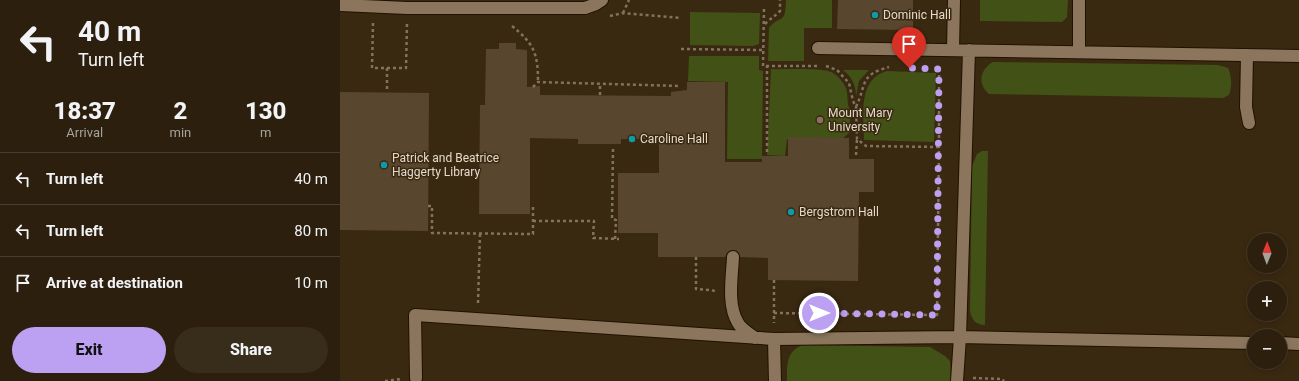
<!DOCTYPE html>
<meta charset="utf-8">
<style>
body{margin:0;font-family:Roboto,sans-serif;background:#382c1b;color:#f1f3f6;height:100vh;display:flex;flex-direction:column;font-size:15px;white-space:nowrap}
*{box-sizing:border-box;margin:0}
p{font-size:13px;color:#a6a29d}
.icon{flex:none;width:22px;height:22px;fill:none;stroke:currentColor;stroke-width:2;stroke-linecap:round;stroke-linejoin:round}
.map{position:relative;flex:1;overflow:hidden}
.sheet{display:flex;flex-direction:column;background:#2c1f0d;width:340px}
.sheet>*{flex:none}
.guide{background:#2c1f0d;color:#f1f3f6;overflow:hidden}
.needle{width:26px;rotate:1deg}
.tools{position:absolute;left:907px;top:233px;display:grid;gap:8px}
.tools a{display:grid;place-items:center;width:40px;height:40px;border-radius:50%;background:#2c1f0d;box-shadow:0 2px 6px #0003,0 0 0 1px #483d2e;font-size:20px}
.pin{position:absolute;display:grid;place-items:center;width:34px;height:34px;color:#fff;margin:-41px -17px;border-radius:50% 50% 50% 0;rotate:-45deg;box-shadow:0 0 4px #0007}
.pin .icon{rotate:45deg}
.me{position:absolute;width:44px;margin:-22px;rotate:90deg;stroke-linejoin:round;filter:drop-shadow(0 0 3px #0008)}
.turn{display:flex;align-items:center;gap:14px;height:84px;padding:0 12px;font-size:18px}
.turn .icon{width:52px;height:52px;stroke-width:2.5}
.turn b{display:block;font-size:28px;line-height:34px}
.eta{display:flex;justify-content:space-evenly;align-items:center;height:68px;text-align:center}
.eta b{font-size:24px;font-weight:800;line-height:28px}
.action{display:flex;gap:8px;margin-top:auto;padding:8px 12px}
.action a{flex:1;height:46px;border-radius:24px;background:#bca0f2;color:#111;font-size:16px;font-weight:800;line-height:46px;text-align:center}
.action a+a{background:#382c1b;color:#f1f3f6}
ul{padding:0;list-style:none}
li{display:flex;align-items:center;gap:12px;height:52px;padding:0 12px;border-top:1px solid #483d2e}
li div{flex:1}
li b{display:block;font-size:15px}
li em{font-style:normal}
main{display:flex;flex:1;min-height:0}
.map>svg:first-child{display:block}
.green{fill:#425115}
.building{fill:#59462e}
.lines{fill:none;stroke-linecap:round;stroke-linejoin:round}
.lane-casing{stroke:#211100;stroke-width:14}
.path{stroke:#81735f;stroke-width:2.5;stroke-dasharray:3 3;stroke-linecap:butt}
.lane{stroke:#8b765d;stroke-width:12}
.route{stroke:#bca0f2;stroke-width:7;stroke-dasharray:0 12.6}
.culture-dot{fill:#0f9aa8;stroke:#3a2911;stroke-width:1.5}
.education-dot{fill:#8d6e63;stroke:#3a2911;stroke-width:1.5}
.labels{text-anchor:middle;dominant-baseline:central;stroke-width:3;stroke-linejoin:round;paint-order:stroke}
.poi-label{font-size:12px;fill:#e4d9cb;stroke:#3a2911;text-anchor:start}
</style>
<main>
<section class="sheet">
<div class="guide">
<div class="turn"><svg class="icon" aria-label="left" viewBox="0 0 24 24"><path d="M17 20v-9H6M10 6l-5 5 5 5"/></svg><div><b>40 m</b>Turn left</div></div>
</div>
<div class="eta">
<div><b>18:37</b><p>Arrival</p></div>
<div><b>2</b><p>min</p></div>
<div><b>130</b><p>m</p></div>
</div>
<ul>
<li><svg class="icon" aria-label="left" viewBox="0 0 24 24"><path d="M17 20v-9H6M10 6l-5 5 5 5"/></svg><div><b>Turn left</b></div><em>40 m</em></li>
<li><svg class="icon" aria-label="left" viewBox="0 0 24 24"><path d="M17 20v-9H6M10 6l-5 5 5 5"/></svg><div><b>Turn left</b></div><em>80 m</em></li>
<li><svg class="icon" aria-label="arrive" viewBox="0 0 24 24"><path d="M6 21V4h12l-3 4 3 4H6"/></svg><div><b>Arrive at destination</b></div><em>10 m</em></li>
</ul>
<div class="action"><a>Exit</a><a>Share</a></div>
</section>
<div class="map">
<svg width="959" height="381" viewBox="0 0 959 381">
<rect width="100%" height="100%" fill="#3a2911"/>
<path class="green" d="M446 0H492V28H464V61H428L429 28C441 13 445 27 446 0Z
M640 0H728L727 17 722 22 640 21Z
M350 12 420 13 419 44 413 46 350 45Z
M349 56H419V70L423 71 422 159H387L388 82 348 81Z
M653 62 878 65 888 68C892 76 892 87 889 95L883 98 649 94C637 84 640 69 653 62Z
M431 69C445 70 483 67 493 73 498 76 502 81 505 86 509 94 506 103 510 110V132L502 139H447L445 156 427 155Z
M503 70H529L519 81 516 97C516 85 512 77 503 70Z
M547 71 596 73 594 142 524 140C524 117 517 79 547 71Z
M642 151H648L645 325C636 325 632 320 630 311L632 166 637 154Z
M462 345 590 347 605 356 610 361 611 381H447C447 365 446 352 462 345Z"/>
<path class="building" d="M498 0H573V30L497 29Z
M159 43H176V49L187 50V87L200 86V95L331 96V92L347 90V82H385V162H422V156H448V137L509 138V159H534V192H519L518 281 428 280V258L400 257 397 251 393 250 387 253 385 257H318V233H278V173H319V139H281V144H238V139L190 138V214H139L140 105H145L146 49H159Z
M0 92 89 93 88 231 0 230Z"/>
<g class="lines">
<defs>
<path id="lane" d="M739 0V52
M0 5 67 8H245L256 4 262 0
M478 48 959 56
M613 50 614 0
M907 55 906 107 909 123
M393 257C392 278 387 305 398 323 401 329 410 334 415 338
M434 339 435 381
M940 343 959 344
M76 378 75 315 434 339 620 337 914 343
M617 381 620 337 629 50"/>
</defs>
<use href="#lane" class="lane-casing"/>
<path class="path" d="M424 9 423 66H427V155
M283 13 289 0
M270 16 283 13 341 18
M33 23 32 68H66L67 24
M425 24C430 19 435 16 440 11V0
M172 26C194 44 198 53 198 82
M341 49 423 50
M426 66H477
M486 66 497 70 509 83 513 101 516 107 517 139 526 146 599 147V69H595
M193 87 198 82 340 86
M47 89V68
M260 95V83
M516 107C527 84 519 75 549 67
M273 149 272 219 276 220 275 239
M516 155 517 139
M88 206H92V233L193 234V207
M193 221H254L253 238 279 239
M356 257V289L370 290 375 291
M434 280V323
M138 303 140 233
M434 313 597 315 599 147
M633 378 662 379 664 381
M45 381 61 379"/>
<use href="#lane" class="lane"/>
</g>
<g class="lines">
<path class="route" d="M479 313 597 315 599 69 569 68"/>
</g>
<g class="culture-dot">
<circle cx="535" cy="15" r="4"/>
<circle cx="292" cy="139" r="4"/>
<circle cx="44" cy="165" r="4"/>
<circle cx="451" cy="212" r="4"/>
</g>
<circle class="education-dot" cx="480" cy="120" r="4"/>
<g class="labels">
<g class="poi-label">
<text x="543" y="15">Dominic Hall</text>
<text x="488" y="113">Mount Mary<tspan x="488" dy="14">University</tspan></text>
<text x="300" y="139">Caroline Hall</text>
<text x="52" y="158">Patrick and Beatrice<tspan x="52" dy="14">Haggerty Library</tspan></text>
<text x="459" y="212">Bergstrom Hall</text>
</g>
</g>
</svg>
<div class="tools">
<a><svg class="needle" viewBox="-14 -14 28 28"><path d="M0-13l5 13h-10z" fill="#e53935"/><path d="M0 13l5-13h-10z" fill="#a6a29d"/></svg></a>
<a>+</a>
<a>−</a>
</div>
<div class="pin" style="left:569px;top:68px;background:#d93025"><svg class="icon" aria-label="arrive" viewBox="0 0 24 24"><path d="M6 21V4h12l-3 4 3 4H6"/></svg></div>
<svg class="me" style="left:479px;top:313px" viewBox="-20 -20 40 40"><circle r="17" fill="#bca0f2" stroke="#fff" stroke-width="3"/><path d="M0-11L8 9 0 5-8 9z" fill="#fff"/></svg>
</div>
</main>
